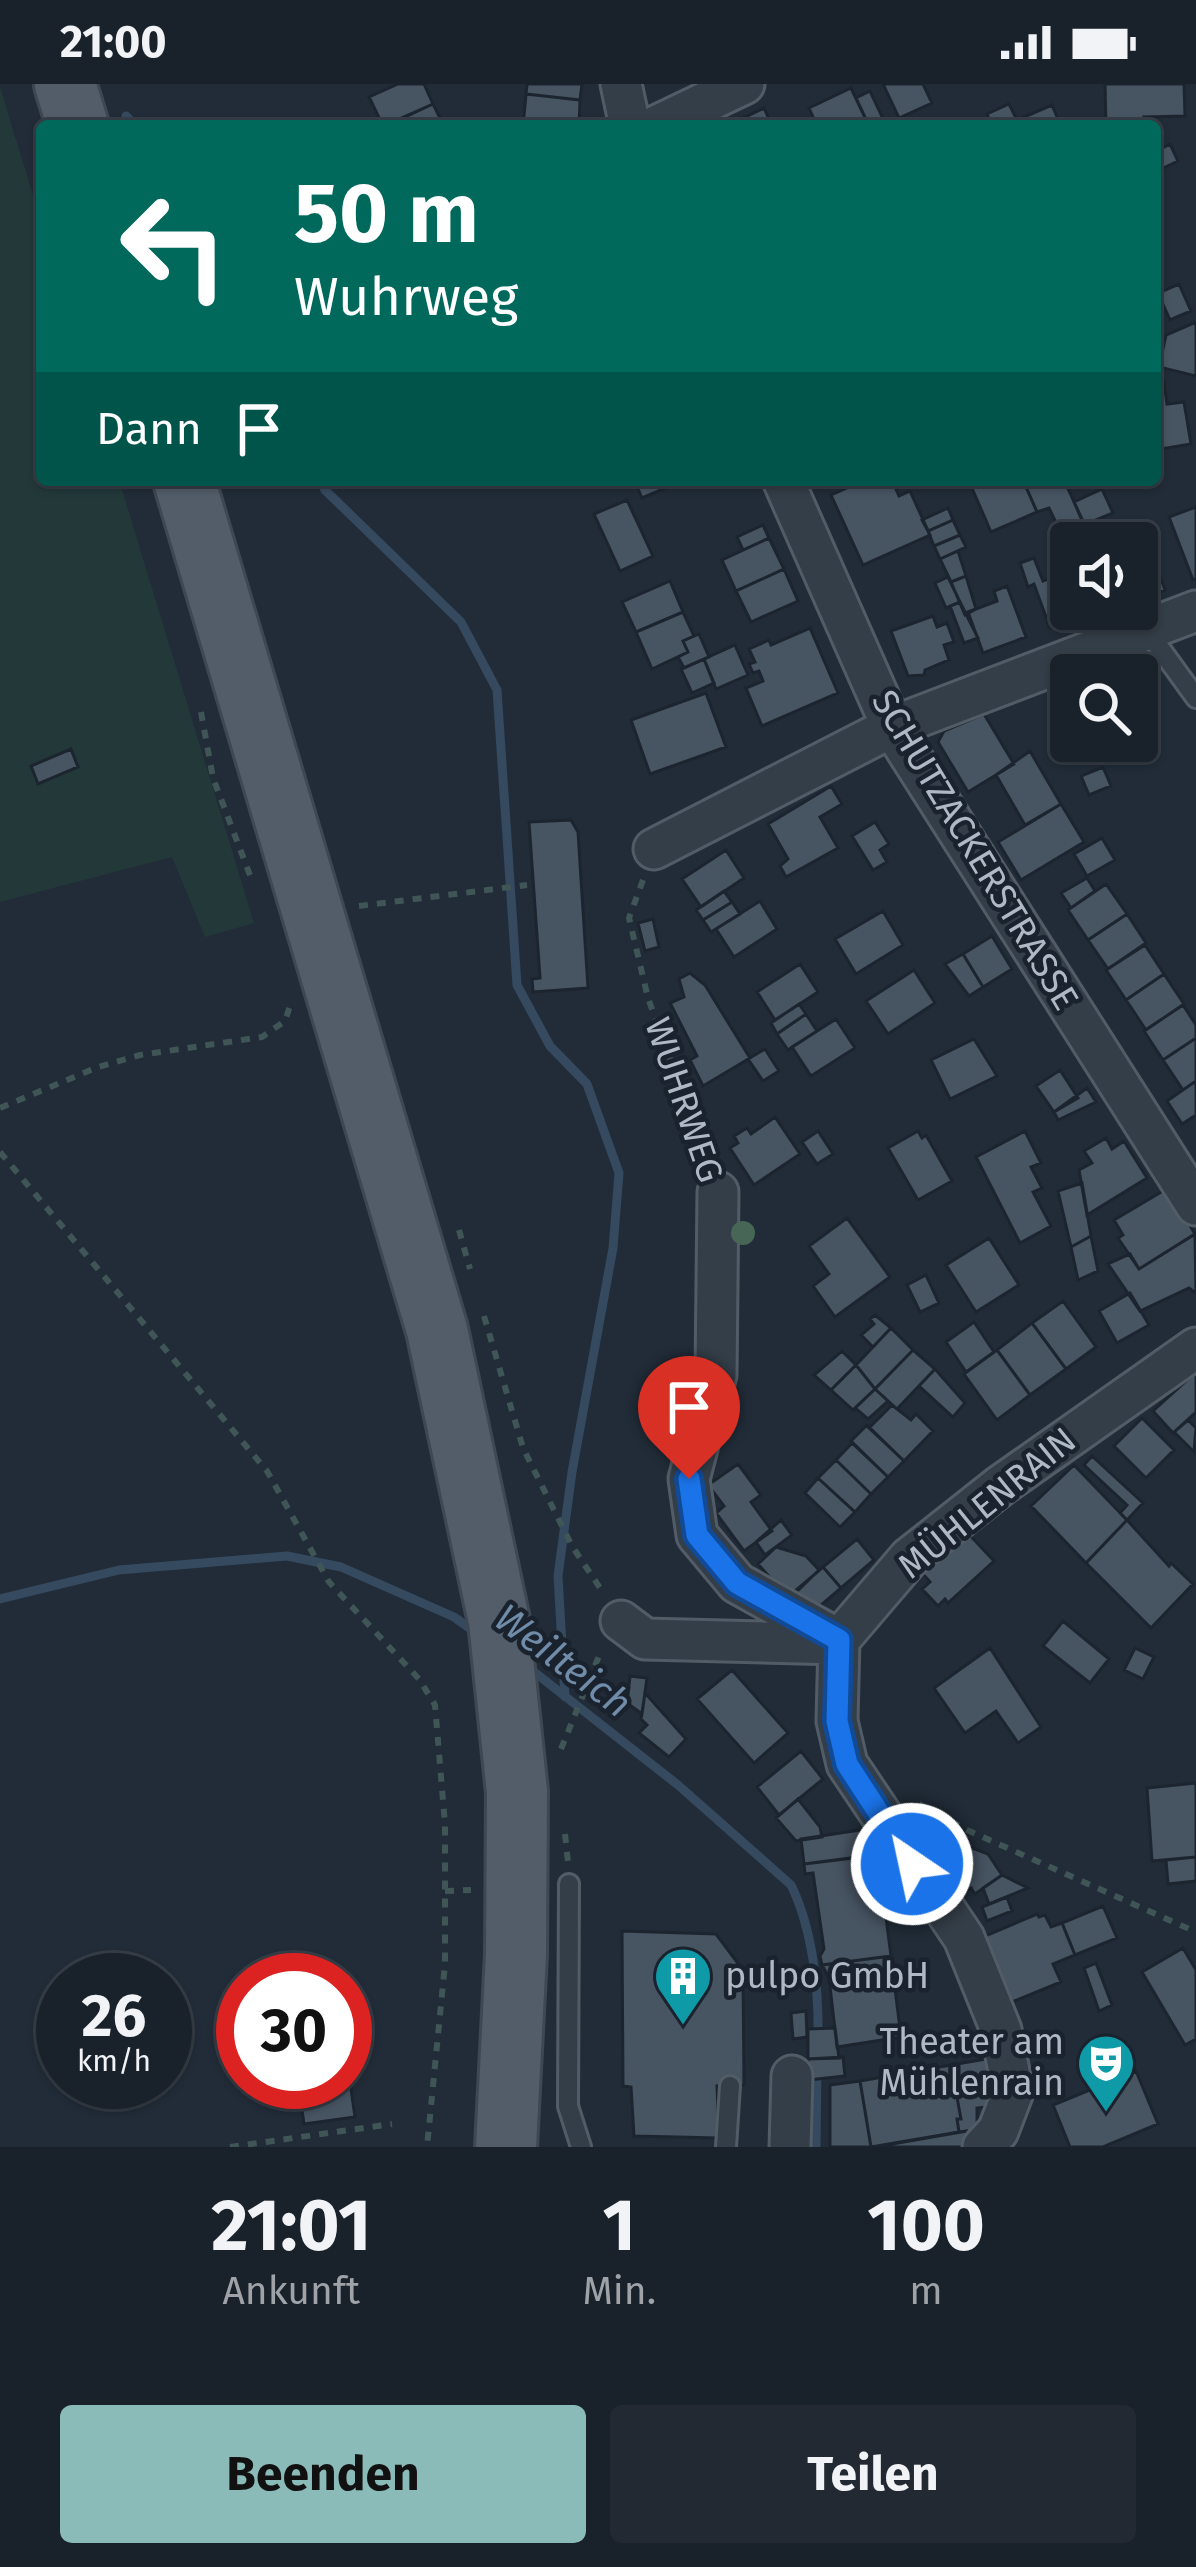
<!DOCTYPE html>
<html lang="de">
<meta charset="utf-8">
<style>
body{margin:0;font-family:"Fira Sans",sans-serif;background:#222932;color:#f1f3f6;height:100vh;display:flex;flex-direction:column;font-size:45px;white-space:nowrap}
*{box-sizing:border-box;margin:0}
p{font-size:39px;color:#9fa3a8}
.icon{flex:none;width:66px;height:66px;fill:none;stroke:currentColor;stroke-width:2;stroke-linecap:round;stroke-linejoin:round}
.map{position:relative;height:2063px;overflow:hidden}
.drawer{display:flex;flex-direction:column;background:#19212a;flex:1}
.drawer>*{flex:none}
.hud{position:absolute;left:36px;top:36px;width:1125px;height:366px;border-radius:12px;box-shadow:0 3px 9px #0004,0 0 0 3px #373e47;background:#00695c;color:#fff;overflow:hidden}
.controls{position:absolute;left:1050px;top:438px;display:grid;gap:24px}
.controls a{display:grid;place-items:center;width:108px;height:108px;border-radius:12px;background:#19212a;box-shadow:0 3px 9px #0004,0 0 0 3px #373e47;font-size:60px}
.speed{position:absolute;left:36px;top:1869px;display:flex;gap:24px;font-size:60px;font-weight:700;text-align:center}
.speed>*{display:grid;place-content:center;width:156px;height:156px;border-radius:50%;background:#19212a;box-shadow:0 3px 9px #0004,0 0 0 3px #373e47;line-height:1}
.speed small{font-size:30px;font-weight:400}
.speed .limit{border:18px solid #d22;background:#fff;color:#111}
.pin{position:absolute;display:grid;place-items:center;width:102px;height:102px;color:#fff;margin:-123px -51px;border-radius:50% 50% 50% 0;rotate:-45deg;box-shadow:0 0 12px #0007}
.pin .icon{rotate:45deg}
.me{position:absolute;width:132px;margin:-66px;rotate:326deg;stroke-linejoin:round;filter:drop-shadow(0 0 9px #0008)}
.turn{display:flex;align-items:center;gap:42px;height:252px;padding:0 60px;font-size:54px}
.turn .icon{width:156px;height:156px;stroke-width:2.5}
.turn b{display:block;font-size:84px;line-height:102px}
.then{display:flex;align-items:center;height:114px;padding:0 60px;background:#0003;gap:24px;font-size:45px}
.eta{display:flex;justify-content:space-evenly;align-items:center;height:204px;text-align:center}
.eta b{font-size:72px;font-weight:700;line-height:84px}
.primary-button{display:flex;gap:24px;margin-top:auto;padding:24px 60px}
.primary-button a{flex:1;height:138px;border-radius:12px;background:#8bbbb9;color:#111;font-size:48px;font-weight:700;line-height:138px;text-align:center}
.primary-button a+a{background:#222932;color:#f1f3f6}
.status{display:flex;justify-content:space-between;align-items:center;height:84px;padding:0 60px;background:#19212a;direction:ltr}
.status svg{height:33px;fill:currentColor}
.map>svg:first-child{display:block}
.green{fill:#233839}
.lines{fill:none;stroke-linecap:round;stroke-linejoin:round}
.stream{stroke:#35495f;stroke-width:9}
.building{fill:#475462;stroke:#1c252f;stroke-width:3}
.lane-casing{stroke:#525c66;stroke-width:24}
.street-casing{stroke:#525c66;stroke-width:45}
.primary-casing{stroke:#3e4752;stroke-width:66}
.path{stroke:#405556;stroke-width:6;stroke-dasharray:9 9;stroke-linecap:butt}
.lane{stroke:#343e48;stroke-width:18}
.street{stroke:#343e48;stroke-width:39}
.primary{stroke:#525d69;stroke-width:60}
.tree{fill:#476656}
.route-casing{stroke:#114b97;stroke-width:30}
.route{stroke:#1a73e8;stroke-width:21}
.labels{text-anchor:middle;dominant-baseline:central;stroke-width:9;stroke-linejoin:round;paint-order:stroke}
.street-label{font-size:36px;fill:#afb9c5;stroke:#1a232d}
.poi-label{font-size:36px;fill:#afb9c5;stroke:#1a232d;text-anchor:start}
.water-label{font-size:39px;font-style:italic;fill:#708ca9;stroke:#1a232d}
</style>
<div class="status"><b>21:00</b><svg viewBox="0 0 49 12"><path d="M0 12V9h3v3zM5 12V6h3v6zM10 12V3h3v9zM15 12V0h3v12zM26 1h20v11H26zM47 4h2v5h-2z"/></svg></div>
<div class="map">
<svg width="1196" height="2063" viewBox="0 0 1196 2063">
<rect width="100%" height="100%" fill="#212c38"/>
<path class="green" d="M0 3 42 141V396H119L254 839 205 853 172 773 0 818Z"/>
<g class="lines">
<path class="stream" d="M126 32 136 42
M321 396 325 406 461 538 497 606 517 901 550 962 587 1000 619 1089 613 1164 572 1388 558 1492 565 1613
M0 1515 119 1486 287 1472 341 1483 454 1533 475 1548
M524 1580 678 1701 791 1801C813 1846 819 1906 818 1956
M816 2063 817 1984"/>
</g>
<path class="building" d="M424 0 433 20 383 42 369 13 398 0Z
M527 0H582L580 16 526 10Z
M883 0H923L932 19 899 34Z
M1105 0H1184L1185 32 1144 33 1145 42H1106Z
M851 4 869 42H817L809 24Z
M870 7 885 39 879 42H869L856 14Z
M526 10 580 16 579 42H523Z
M433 20 444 42H386Z
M1009 20 1017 36 1052 21 1061 42H992L987 30Z
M764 24 772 42H740L737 37Z
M1170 60 1178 77 1155 88V68Z
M1179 200 1191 227 1170 236 1158 209Z
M1196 238V292L1159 283 1166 251Z
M1164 298 1167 320 1184 318 1191 360 1155 366V300Z
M634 396H674L675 400 642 414Z
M865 396H892L899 412 910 407 930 451 863 481 831 411Z
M985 396H1023L1037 428 991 448 971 402Z
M1023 396H1064L1093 459H1071V470L1049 424 1034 429 1037 428Z
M1102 405 1113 429 1084 441 1074 418Z
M627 416 653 472 620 487 594 430Z
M1196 423V495L1193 496 1169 433Z
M948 424 953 436 928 447 922 436Z
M953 436 960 451 934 462 928 447Z
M763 441 769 454 743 466 737 453Z
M1142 442 1165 506 1137 516V459H1113L1111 454Z
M960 451 966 463 940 475 934 462Z
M769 454 784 485 736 507 722 476Z
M958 467 966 492 951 498 940 475Z
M1034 474 1043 497 1071 486V525L1092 528 1050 544 1034 500 1028 503 1020 479Z
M784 485 798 517 751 538 736 507Z
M966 492 976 525 965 531 951 498Z
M948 493 960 518 946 524 935 499Z
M670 497 683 528 636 548 622 518Z
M1007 502 1026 553 983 569 968 528 997 517 994 507Z
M960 518 978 554 964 559 950 522Z
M683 528 694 552 683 557 688 568 652 585 636 548Z
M933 532 937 543 947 539 954 558 944 561 949 576 925 586 924 591 908 592 891 547Z
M810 544 838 609 762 642 746 604 763 597 759 587 753 589 749 580 755 578 749 565 769 556 771 561Z
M699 550 709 573 684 584 678 573 688 568 683 557Z
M735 561 748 591 716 605 704 575Z
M704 575 714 599 692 609 681 585Z
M706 609 726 663 650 690 631 636Z
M1071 611V657H1077L1068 661 1052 618Z
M984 630 1014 680 968 708 938 658 944 647Z
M71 665 78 683 38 700 31 682Z
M1030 667 1061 720 1025 741 996 691Z
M1103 683 1111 702 1089 711 1081 692Z
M831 702 842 720 820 733 838 764 786 793 780 782 788 775 768 740Z
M1061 720 1084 758 1021 796 998 758Z
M571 736 578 748 588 904 533 908 532 895 540 894 529 738Z
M875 738 889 760 880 766 887 778 873 786 852 752Z
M1102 754 1115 776 1087 792 1074 770Z
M726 766 744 794 701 823 682 795Z
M1087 794 1095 807 1071 824 1061 809Z
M1106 800 1127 830 1088 856 1068 826Z
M724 807 732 818 703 836 696 826Z
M760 817 777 845 734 873 716 845Z
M732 818 740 830 711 848 703 836Z
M883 827 903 861 856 890 835 855Z
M1127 830 1146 859 1108 885 1088 856Z
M653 835 659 863 645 867 638 839Z
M992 852 1012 885 983 903 963 870Z
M1145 861 1164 890 1126 916 1106 886Z
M963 870 983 903 969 912 945 880Z
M800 880 818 908 775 936 757 908Z
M914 886 935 919 888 950 866 917Z
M690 889 705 901 750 974 703 1002 690 976 697 972 670 919 684 913 679 895Z
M1164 890 1184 920 1146 946 1126 916Z
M799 920 806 930 777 950 771 939Z
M1183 921 1196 941V954L1163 976 1144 947Z
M806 930 817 947 788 966 777 950Z
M836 935 855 964 811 992 792 963Z
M1196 954V997L1183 1006 1163 976Z
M974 955 997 992 950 1015 931 976Z
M765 965 779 987 763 997 748 975Z
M1060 986 1078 1014 1054 1028 1036 1002Z
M1196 997V1031L1182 1040 1167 1017Z
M1087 1004 1096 1018 1058 1036 1054 1028Z
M775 1033 800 1070 754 1101 730 1064 738 1059 734 1052 747 1044 751 1050Z
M818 1047 833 1070 817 1080 802 1058Z
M918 1047 922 1054 926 1051 952 1097 918 1116 888 1064Z
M1025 1047 1041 1079 1031 1083 1042 1104 1033 1108 1051 1142 1020 1159 976 1073Z
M1106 1054 1112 1065 1124 1057 1147 1094 1087 1131 1079 1086 1092 1079 1084 1067Z
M1082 1099 1091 1152 1071 1163 1058 1107Z
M1168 1104 1195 1150 1139 1185 1118 1154 1123 1151 1114 1136Z
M847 1134 890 1193 835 1233 813 1202 829 1190 809 1162Z
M1195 1150 1196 1209 1189 1204 1140 1227 1108 1180 1130 1170 1139 1185Z
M1091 1152 1098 1187 1078 1196 1071 1163Z
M989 1154 1019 1201 976 1228 946 1181Z
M926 1191 939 1219 920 1228 907 1201Z
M1130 1209 1149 1241 1117 1259 1099 1227Z
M1063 1217 1096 1263 1066 1285 1032 1239Z
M875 1231 891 1244 873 1263 861 1251 874 1240 870 1235Z
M974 1238 994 1268 966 1288 946 1258Z
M1032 1239 1066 1285 1030 1311 997 1266Z
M891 1244 913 1266 875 1305 856 1281Z
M913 1266 935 1285 897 1325 875 1305Z
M997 1266 1030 1311 997 1336 964 1290Z
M842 1267 856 1281 831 1306 814 1291Z
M856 1281 875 1305 853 1326 831 1306Z
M935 1285 965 1319 953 1333 919 1302Z
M1196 1288V1328L1173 1349 1153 1327Z
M875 1305 888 1317 868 1335 855 1324Z
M892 1321 911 1336 916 1330 933 1347 904 1377 869 1344Z
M1142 1334 1174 1366 1146 1394 1114 1362Z
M1188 1336 1196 1344 1194 1368 1174 1348Z
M867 1341 904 1377 888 1393 851 1357Z
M852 1359 888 1393 871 1410 836 1376Z
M1092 1372 1143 1419 1127 1436 1120 1429 1127 1421 1084 1381Z
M836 1376 871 1410 855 1428 818 1394Z
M738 1380 761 1411 751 1418 772 1447 744 1467 716 1429 724 1422 708 1401Z
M1074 1381 1127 1436 1086 1479 1031 1422Z
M818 1394 855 1428 840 1443 805 1409Z
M781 1436 792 1451 765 1471 756 1458Z
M1127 1436 1169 1482 1171 1479 1193 1500 1151 1544 1086 1479Z
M965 1446 994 1477 948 1519 945 1515 938 1522 922 1505 930 1498 920 1487Z
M857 1455 874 1476 841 1504 823 1483Z
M776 1463 806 1472 819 1486 789 1515 758 1480Z
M823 1483 841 1504 812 1529 794 1508Z
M1063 1537 1109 1575 1090 1599 1043 1562Z
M990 1564 1041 1643 1018 1659 996 1627 965 1649 934 1604Z
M1135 1564 1154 1573 1143 1595 1124 1586Z
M732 1586 788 1649 754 1679 697 1615Z
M630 1592 647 1594 642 1630 627 1619Z
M645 1609 686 1655 669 1673 639 1649 647 1641 641 1635Z
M801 1667 823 1695 779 1731 757 1703Z
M1196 1699V1773L1152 1777 1147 1704Z
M798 1715 820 1743 822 1753 796 1757 776 1734Z
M860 1746 874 1771 804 1780 801 1755Z
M944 1748 960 1759 931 1778 921 1763Z
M960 1759 988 1770 1002 1791 975 1810 971 1804 956 1815 931 1778Z
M878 1771 891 1872 822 1881 820 1872 824 1865 813 1789 805 1790 804 1780Z
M1196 1773V1797L1168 1800 1166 1776Z
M1002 1791 1028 1804 989 1820 983 1804Z
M1007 1813 1012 1827 987 1837 982 1823Z
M1103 1822 1117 1854 1075 1871 1062 1839Z
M1037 1830 1039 1833 1045 1831 1051 1843 1062 1839 1075 1871 1053 1880 1061 1898 1012 1918 985 1852Z
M622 1847 716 1850 743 1886 744 2001 717 2002 719 2054 634 2052 631 2003 623 2002Z
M1183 1864 1196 1886V1955L1185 1961 1142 1888Z
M891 1872 901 1953 837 1963 829 1894 822 1881Z
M1096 1879 1112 1921 1099 1927 1084 1884Z
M354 1915 359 1950 345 1952V1916Z
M806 1927 807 1953 793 1955 791 1929Z
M835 1944 839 1974 808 1975V1945Z
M345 1962 355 2033 304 2040 298 1998H345Z
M843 1973 845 1992 808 1996V1975Z
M986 1975 994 2022 977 2024V2043L969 2054 967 2047 959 2048 957 2035H961L951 1981Z
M951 1981 961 2035H957L959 2048 871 2063 860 1997Z
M1136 1987 1158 2040 1103 2063H1070L1053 2021Z
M860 1997 871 2063H830V2001Z
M967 2047 969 2054 961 2063H875Z"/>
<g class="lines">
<defs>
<path id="lane" d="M1146 545 1196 614
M569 1800 568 2022 581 2063
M726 2063 730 2002"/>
<path id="street" d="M621 0 630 42
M656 42 744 0
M783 396 892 643 1196 1121
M654 765 892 643 1196 527
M718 1108 716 1291 689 1395 697 1451 737 1499 839 1556
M621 1537 645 1555 838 1560
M790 2063 792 1992
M983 2063 998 2047 1013 2008 1001 1946 964 1854 847 1680 837 1637 839 1556 909 1474 1000 1402 1196 1264"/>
<path id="primary" d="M65 0 78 42
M184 396 437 1246 499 1537 517 1708 516 1870 506 2063"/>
</defs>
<use href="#lane" class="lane-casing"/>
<use href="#street" class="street-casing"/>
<use href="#primary" class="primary-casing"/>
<path class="path" d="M201 628 213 694 253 799
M643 796 629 834 648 914 706 1075
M359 822 527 801
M0 1024 98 983 140 971 262 953 285 937 291 919
M0 1068 267 1387 329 1498 419 1595 435 1621 445 1740V1880L427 2063
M459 1146 470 1185
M484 1232 523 1364 572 1462 604 1510
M561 1665 601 1567
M919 1720 967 1746 1196 1848
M565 1750 568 1778
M445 1807 471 1806
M230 2063 392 2040"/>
<use href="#lane" class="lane"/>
<use href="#street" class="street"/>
<use href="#primary" class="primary"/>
</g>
<circle class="tree" cx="743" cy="1149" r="12"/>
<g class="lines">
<defs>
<path id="route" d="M689 1395 697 1451 737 1499 839 1556 837 1637 847 1680 912 1780"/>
</defs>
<use href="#route" class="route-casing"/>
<use href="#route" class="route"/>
</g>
<defs>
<symbol id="building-pin" viewBox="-11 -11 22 30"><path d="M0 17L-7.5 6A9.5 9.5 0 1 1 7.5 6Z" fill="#0f9aa8" stroke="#1a232d"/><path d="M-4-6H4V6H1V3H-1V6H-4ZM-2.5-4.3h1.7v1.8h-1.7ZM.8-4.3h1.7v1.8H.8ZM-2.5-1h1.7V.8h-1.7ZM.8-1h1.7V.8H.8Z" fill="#fff"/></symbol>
<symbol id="theatre-pin" viewBox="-11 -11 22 30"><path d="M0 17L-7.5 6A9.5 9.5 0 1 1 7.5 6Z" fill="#0f9aa8" stroke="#1a232d"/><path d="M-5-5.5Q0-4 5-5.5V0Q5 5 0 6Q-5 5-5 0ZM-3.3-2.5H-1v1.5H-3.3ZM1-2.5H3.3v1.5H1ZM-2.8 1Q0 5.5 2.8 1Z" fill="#fff"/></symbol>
</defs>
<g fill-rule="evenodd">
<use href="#building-pin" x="650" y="1859" width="66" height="90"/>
<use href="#theatre-pin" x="1073" y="1946" width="66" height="90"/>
</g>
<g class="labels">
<g class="street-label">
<text transform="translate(975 766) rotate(59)">SCHUTZACKERSTRASSE</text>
<text transform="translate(684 1016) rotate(71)">WUHRWEG</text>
<text transform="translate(987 1419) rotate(-39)">MÜHLENRAIN</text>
</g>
<g class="poi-label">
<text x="725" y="1892">pulpo GmbH</text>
<text x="1064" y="1958" text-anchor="end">Theater am<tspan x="1064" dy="41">Mühlenrain</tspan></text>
</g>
<g class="water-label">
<text transform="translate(563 1577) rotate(37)">Weilteich</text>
</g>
</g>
</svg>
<div class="controls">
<a><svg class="icon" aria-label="sound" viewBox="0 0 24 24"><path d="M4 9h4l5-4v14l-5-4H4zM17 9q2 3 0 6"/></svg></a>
<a><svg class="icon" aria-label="search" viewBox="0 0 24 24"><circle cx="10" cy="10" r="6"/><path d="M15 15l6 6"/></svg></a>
</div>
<div class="speed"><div>26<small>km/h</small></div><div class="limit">30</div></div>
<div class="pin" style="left:689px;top:1395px;background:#d93025"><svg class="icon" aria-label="arrive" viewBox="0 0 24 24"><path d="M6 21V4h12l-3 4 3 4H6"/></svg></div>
<svg class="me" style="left:912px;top:1780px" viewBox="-20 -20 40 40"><circle r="17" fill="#1a73e8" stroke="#fff" stroke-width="3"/><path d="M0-11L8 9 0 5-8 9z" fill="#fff"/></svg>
<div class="hud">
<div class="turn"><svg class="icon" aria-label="left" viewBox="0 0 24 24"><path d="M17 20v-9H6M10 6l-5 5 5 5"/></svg><div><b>50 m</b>Wuhrweg</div></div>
<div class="then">Dann<svg class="icon" aria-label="arrive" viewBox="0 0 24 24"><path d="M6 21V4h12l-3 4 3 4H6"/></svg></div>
</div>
</div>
<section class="drawer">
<div class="eta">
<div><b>21:01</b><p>Ankunft</p></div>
<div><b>1</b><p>Min.</p></div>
<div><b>100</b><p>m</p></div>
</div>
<div class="primary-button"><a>Beenden</a><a>Teilen</a></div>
</section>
